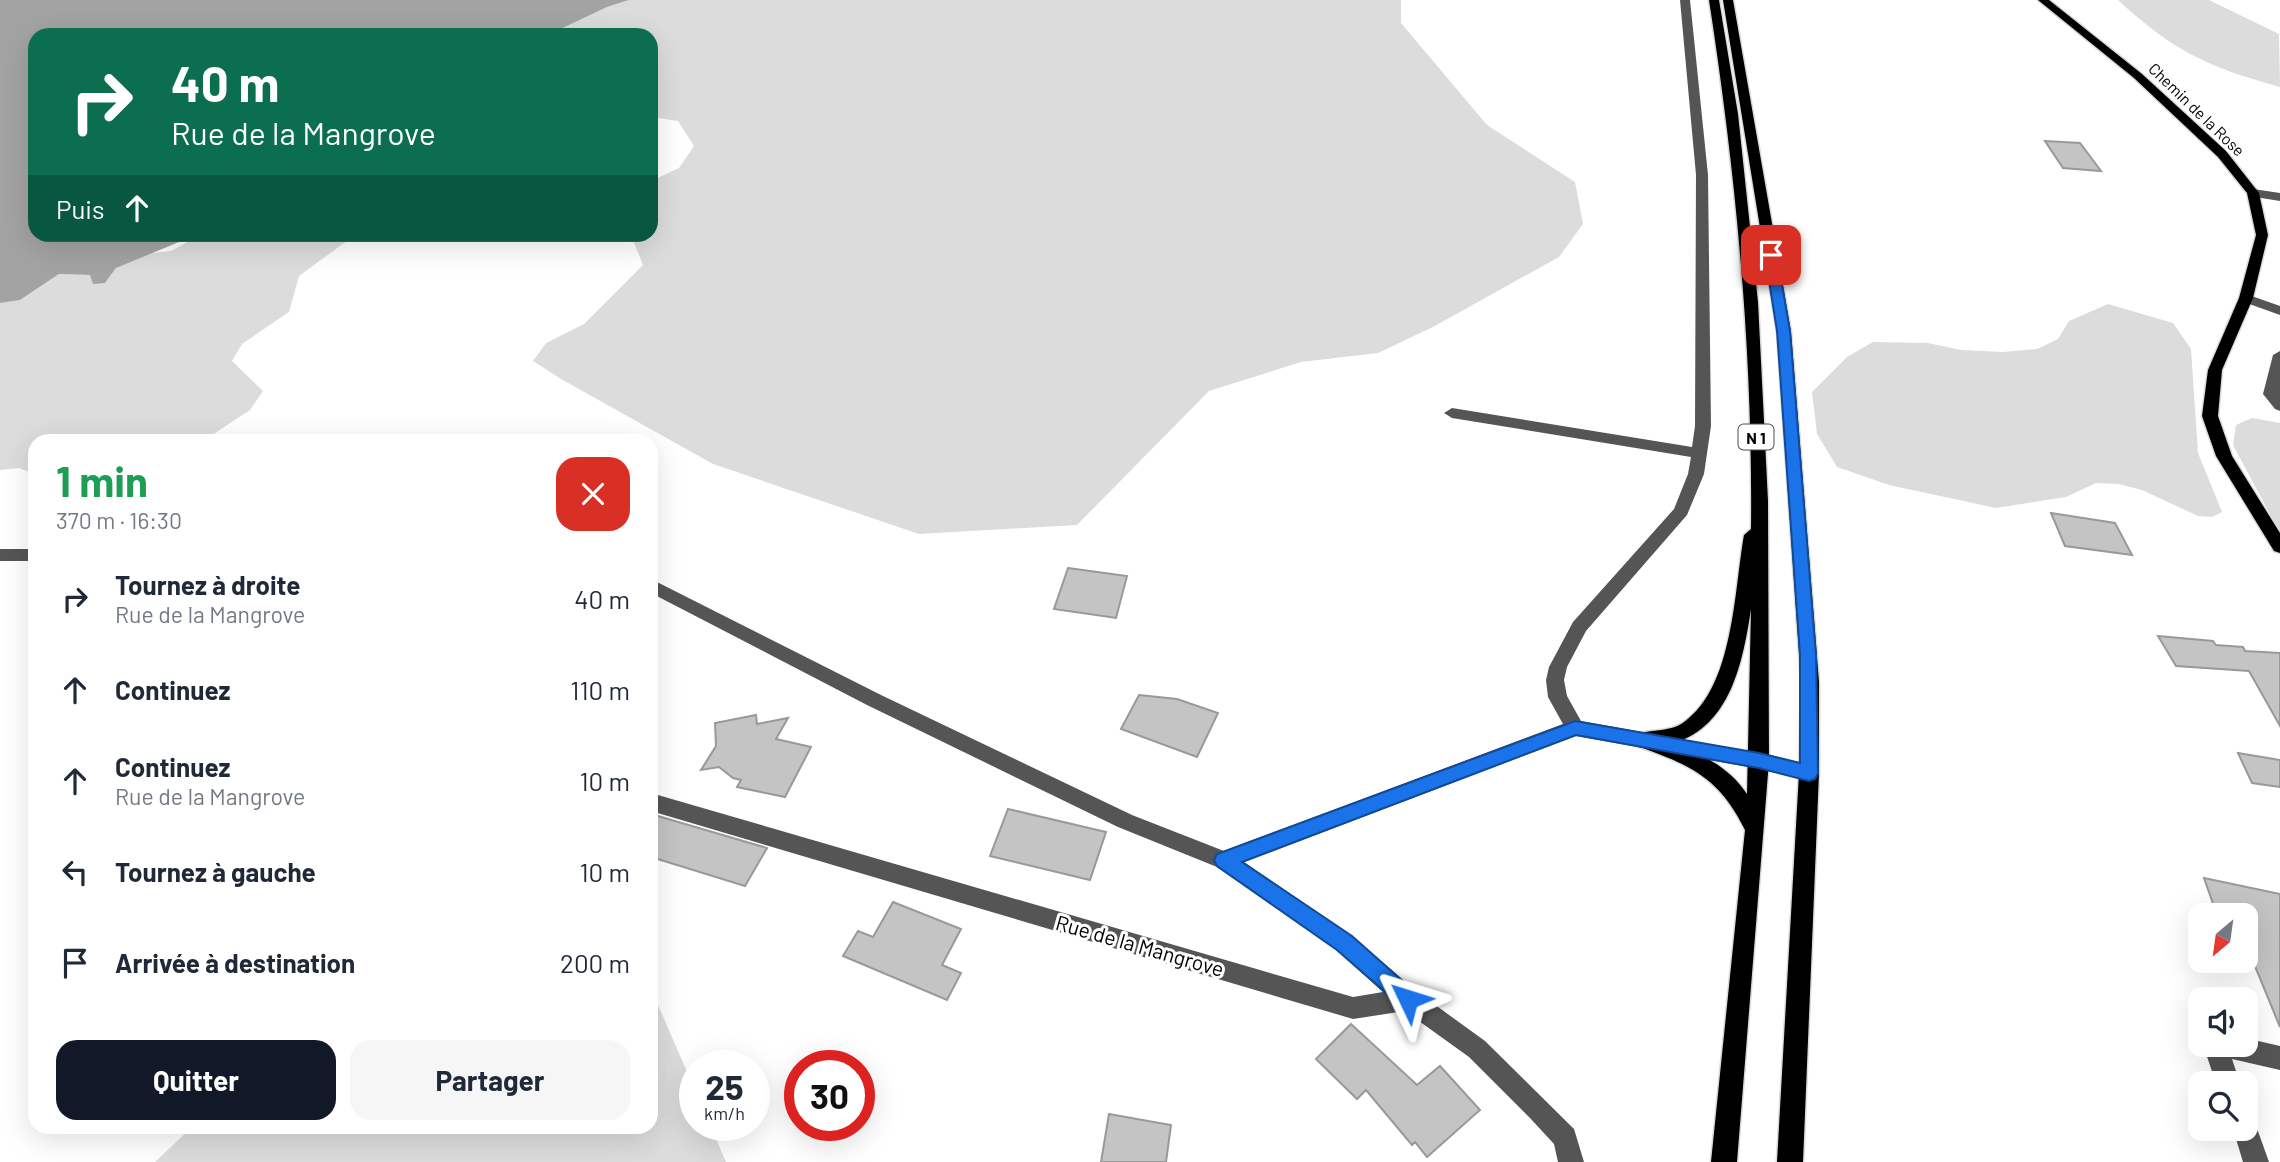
<!DOCTYPE html>
<html lang="fr">
<meta charset="utf-8">
<style>
body{margin:0;font-family:Barlow,sans-serif;background:#f6f6f7;color:#1f2937;height:100vh;display:flex;flex-direction:column;font-size:26px;white-space:nowrap}
*{box-sizing:border-box;margin:0}
p{font-size:23px;color:#747a83}
.icon{flex:none;width:38px;height:38px;fill:none;stroke:currentColor;stroke-width:2;stroke-linecap:round;stroke-linejoin:round}
.map{position:relative;flex:1;overflow:hidden}
.drawer{position:absolute;left:28px;top:434px;width:630px;height:700px;display:flex;flex-direction:column;background:#fff;border-radius:21px;box-shadow:0 7px 28px #0002}
.drawer>*{flex:none}
.top-card{position:absolute;left:28px;top:28px;width:630px;height:214px;border-radius:21px;box-shadow:0 7px 28px #0002;background:#0b6e4f;color:#fff;overflow:hidden}
.needle{width:46px;rotate:209deg}
.tools{position:absolute;left:2188px;top:903px;display:grid;gap:14px}
.tools a{display:grid;place-items:center;width:70px;height:70px;border-radius:14px;background:#fff;box-shadow:0 7px 28px #0002;font-size:35px}
.speed{position:absolute;left:679px;top:1050px;display:flex;gap:14px;font-size:35px;font-weight:700;text-align:center}
.speed>*{display:grid;place-content:center;width:91px;height:91px;border-radius:50%;background:#fff;box-shadow:0 7px 28px #0002;line-height:1}
.speed small{font-size:18px;font-weight:400}
.speed .limit{border:10px solid #d22;background:#fff;color:#111}
.pin{position:absolute;display:grid;place-items:center;width:60px;height:60px;color:#fff;margin:-30px;border-radius:14px;box-shadow:0 4px 10px #0006}
.me{position:absolute;width:77px;margin:-38px;rotate:311deg;stroke-linejoin:round;filter:drop-shadow(0 0 5px #0008)}
.turn{display:flex;align-items:center;gap:24px;height:147px;padding:0 28px;font-size:32px}
.turn .icon{width:91px;height:91px;stroke-width:2.5}
.turn b{display:block;font-size:49px;line-height:60px}
.then{display:flex;align-items:center;height:66px;padding:0 28px;background:#0003;gap:14px;font-size:26px}
.round{display:grid;place-items:center;flex:none;width:74px;height:74px;border-radius:21px;background:#f6f6f7}
.head{display:flex;align-items:center;justify-content:space-between;height:119px;padding:0 28px}
h1{font-size:42px;font-weight:700;line-height:52px;color:#1e9e55}
.primary-button{display:flex;gap:14px;margin-top:auto;padding:14px 28px}
.primary-button a{flex:1;height:80px;border-radius:21px;background:#111827;color:#fff;font-size:28px;font-weight:700;line-height:80px;text-align:center}
.primary-button a+a{background:#f6f6f7;color:#1f2937}
ul{padding:0;list-style:none}
li{display:flex;align-items:center;gap:21px;height:91px;padding:0 28px}
li div{flex:1}
li b{display:block;font-size:26px}
li em{font-style:normal}
.map>svg:first-child{display:block}
.green{fill:#dcdcdc}
.water{fill:#a3a3a3}
.building{fill:#c4c4c4;stroke:#999;stroke-width:2}
.lines{fill:none;stroke-linecap:round;stroke-linejoin:round}
.major-casing{stroke:#dbdbdb;stroke-width:3}
.minor{fill:#555;fill-rule:evenodd}
.major{fill:#000;fill-rule:evenodd}
.route{fill:#1a73e8;stroke:#114b97;stroke-width:2}
.labels{text-anchor:middle;dominant-baseline:central;stroke-width:6;stroke-linejoin:round;paint-order:stroke}
.far-street-label{font-size:16px;fill:#000;stroke:#fff}
.shield{fill:#fff;stroke:#4c4c4c;stroke-width:2}
.shield-label{font-size:16px;font-weight:bold;fill:#000}
.near-street-label{font-size:21px;fill:#000;stroke:#fff}
</style>
<div class="map">
<svg width="2280" height="1162" viewBox="0 0 2280 1162">
<rect width="100%" height="100%" fill="#fff"/>
<path class="green" d="M629 0H1401V23L1487 125 1575 182 1583 224 1559 257 1433 327 1378 353 1301 362 1209 391 1077 525 919 534 713 464 561 379 533 361 546 343 584 324 643 265 631 235 651 234V181L679 168 694 146 678 121 651 117V35H548L607 7Z
M2118 0H2209L2279 34 2280 87C2208 67 2173 51 2118 0Z
M200 235H355L299 276 289 312 242 344 232 361 263 391 250 410 203 441H35V474L19 468 0 470V303L20 300 59 274 90 275 105 283 116 268 144 254 171 251Z
M2108 304 2173 323 2191 349 2198 453 2222 512 2212 517 2198 516 2142 490 2119 484 2096 483 2066 497 1996 508 1889 485 1837 467 1817 434 1812 392 1847 357 1873 342 1928 343 1961 350 2003 352 2037 349 2058 339 2069 321Z
M2252 418 2280 423V533L2233 445 2236 425Z
M651 989 695 1090V1125H710L726 1162H155L192 1127H651Z"/>
<path class="water" d="M0 0H629L607 7 548 35H35V234L196 235 116 268 105 283 93 284 90 275 59 274 20 300 0 303Z"/>
<path class="building" d="M2045 141 2080 143 2101 171 2063 168Z
M2051 513 2115 523 2132 555 2065 546Z
M1068 568 1127 576 1116 618 1054 609Z
M2158 636 2213 641 2216 645 2243 647 2245 651 2280 653V726L2249 671 2176 666Z
M1139 695 1177 699 1218 713 1197 757 1121 729Z
M756 715 757 724 788 718 776 739 811 747 785 797 737 787 741 780 733 778 719 767 701 770 716 746 715 723Z
M2238 753 2280 760V787L2252 783Z
M1008 809 1106 832 1090 880 990 856Z
M651 814 767 848 745 886 651 857Z
M2204 878 2280 894V1027L2245 942V915L2216 912Z
M893 902 961 929 942 965 961 973 947 1000 843 956 858 931 873 937Z
M1351 1024 1417 1085 1440 1066 1480 1110 1427 1157 1415 1142 1412 1145 1366 1090 1357 1099 1316 1059Z
M1109 1114 1171 1125 1166 1162H1101Z"/>
<g class="lines">
<defs>
<path id="major" d="M1709 0H1719L1738 114 1758 302 1768 501 1769 761 1737 1162H1711L1745 830C1719 777 1690 765 1637 746L1634 740 1637 734C1652 729 1671 732 1684 722 1734 686 1734 591 1744 535L1751 529C1753 352 1736 175 1709 0ZM1751 609 1747 794C1729 767 1703 755 1674 743 1731 726 1743 661 1751 609Z
M1723 0H1733L1791 332 1819 682V773L1803 1162H1777L1799 773 1801 682 1777 332Z
M2038 0H2049L2142 74 2226 151 2259 193 2268 235 2253 298 2222 370 2218 416 2232 456 2280 533V553L2274 551 2216 456 2202 416 2208 370 2239 298 2256 235 2247 193 2218 157 2134 78Z"/>
</defs>
<use href="#major" class="major-casing"/>
<path class="minor" d="M1680 0H1690L1708 175 1711 426 1704 474 1687 515 1586 631 1567 667 1564 680 1567 696 1581 721 1759 753 1809 765 1816 767 1819 773 1816 779 1809 781 1759 769 1576 736 1244 862 1352 936 1416 991 1485 1041 1574 1129 1584 1162H1558L1554 1144 1530 1118 1469 1057 1405 1011 1353 1019 651 811V793L1353 997 1383 992 1336 950 1217 867 1118 827 867 705 651 593V579L881 695 1132 815 1224 851 1563 724 1548 697 1546 680 1549 667 1573 622 1674 509 1688 474 1691 457 1452 418 1444 413 1452 408 1692 447 1695 426 1696 175Z
M2253 189 2280 193V201L2249 196V190Z
M2246 294 2280 306V315L2241 301 2239 298Z
M2280 351V411L2275 409 2263 394 2273 355Z
M0 549H35V561H0Z
M2245 1038 2280 1046V1070L2232 1059 2240 1083H2216L2203 1045H2245Z
M2245 1117 2254 1120 2269 1162H2243L2233 1129H2245Z"/>
<use href="#major" class="major"/>
</g>
<path class="route" d="M1771 251 1777 255 1790 331 1816 655 1818 773 1815 779 1809 781 1759 768 1576 735 1242 862 1352 936 1415 992 1419 999 1415 1006 1408 1009 1401 1006 1337 950 1217 866 1214 860 1217 854 1575 721 1759 753 1800 763V655L1777 331 1765 255Z"/>
<g class="labels">
<g class="far-street-label">
<text transform="translate(2197 109) rotate(44)">Chemin de la Rose</text>
</g>
<rect class="shield" x="1738.5" y="424.5" width="35" height="25" rx="5"/>
<g class="shield-label">
<text x="1756" y="437">N 1</text>
</g>
<g class="near-street-label">
<text transform="translate(1140 945) rotate(16)">Rue de la Mangrove</text>
</g>
</g>
</svg>
<div class="tools">
<a><svg class="needle" viewBox="-14 -14 28 28"><path d="M0-13l5 13h-10z" fill="#e53935"/><path d="M0 13l5-13h-10z" fill="#747a83"/></svg></a>
<a><svg class="icon" aria-label="sound" viewBox="0 0 24 24"><path d="M4 9h4l5-4v14l-5-4H4zM17 9q2 3 0 6"/></svg></a>
<a><svg class="icon" aria-label="search" viewBox="0 0 24 24"><circle cx="10" cy="10" r="6"/><path d="M15 15l6 6"/></svg></a>
</div>
<div class="speed"><div>25<small>km/h</small></div><div class="limit">30</div></div>
<div class="pin" style="left:1771px;top:255px;background:#d93025"><svg class="icon" aria-label="arrive" viewBox="0 0 24 24"><path d="M6 21V4h12l-3 4 3 4H6"/></svg></div>
<svg class="me" style="left:1408px;top:999px" viewBox="-20 -20 40 40"><path d="M0-17L14 15 0 8-14 15z" fill="#1a73e8" stroke="#fff" stroke-width="4"/></svg>
<div class="top-card">
<div class="turn"><svg class="icon" aria-label="right" viewBox="0 0 24 24"><path d="M7 20v-9h11M14 6l5 5-5 5"/></svg><div><b>40 m</b>Rue de la Mangrove</div></div>
<div class="then">Puis<svg class="icon" aria-label="ahead" viewBox="0 0 24 24"><path d="M12 20V5M6 11l6-6 6 6"/></svg></div>
</div>
<section class="drawer">
<div class="head"><div><h1>1 min</h1><p>370 m · 16:30</p></div><a class="round" style="background:#d93025;color:#fff"><svg class="icon" aria-label="close" viewBox="0 0 24 24"><path d="M6 6l12 12M18 6L6 18"/></svg></a></div>
<ul>
<li><svg class="icon" aria-label="right" viewBox="0 0 24 24"><path d="M7 20v-9h11M14 6l5 5-5 5"/></svg><div><b>Tournez à droite</b><p>Rue de la Mangrove</p></div><em>40 m</em></li>
<li><svg class="icon" aria-label="ahead" viewBox="0 0 24 24"><path d="M12 20V5M6 11l6-6 6 6"/></svg><div><b>Continuez</b></div><em>110 m</em></li>
<li><svg class="icon" aria-label="ahead" viewBox="0 0 24 24"><path d="M12 20V5M6 11l6-6 6 6"/></svg><div><b>Continuez</b><p>Rue de la Mangrove</p></div><em>10 m</em></li>
<li><svg class="icon" aria-label="left" viewBox="0 0 24 24"><path d="M17 20v-9H6M10 6l-5 5 5 5"/></svg><div><b>Tournez à gauche</b></div><em>10 m</em></li>
<li><svg class="icon" aria-label="arrive" viewBox="0 0 24 24"><path d="M6 21V4h12l-3 4 3 4H6"/></svg><div><b>Arrivée à destination</b></div><em>200 m</em></li>
</ul>
<div class="primary-button"><a>Quitter</a><a>Partager</a></div>
</section>
</div>
